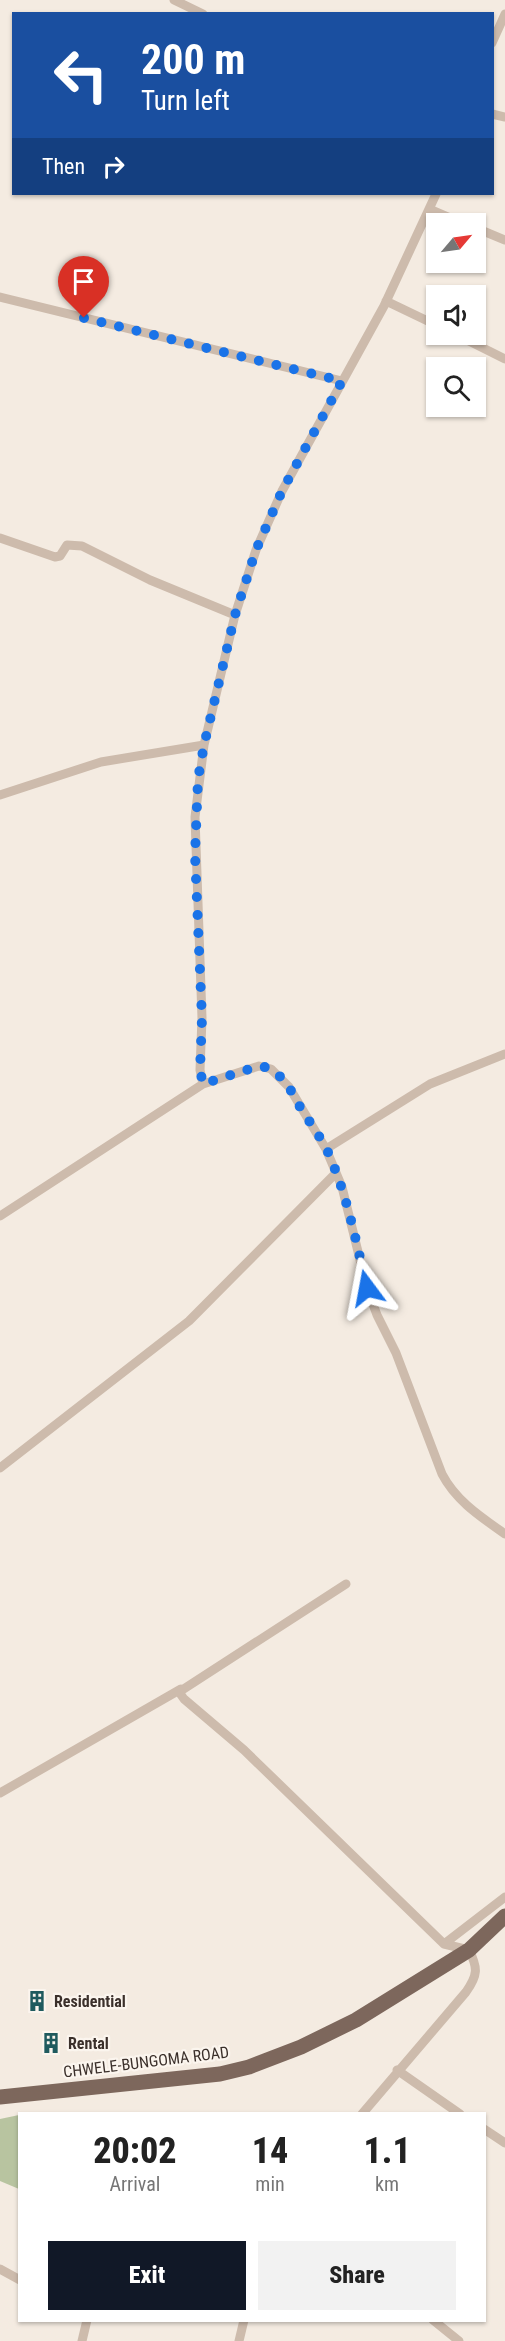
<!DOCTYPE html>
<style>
body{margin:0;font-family:"Roboto Condensed",sans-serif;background:#f2f2f2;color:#222;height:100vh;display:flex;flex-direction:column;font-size:22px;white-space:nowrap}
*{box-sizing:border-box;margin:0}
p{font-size:20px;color:#767676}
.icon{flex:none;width:33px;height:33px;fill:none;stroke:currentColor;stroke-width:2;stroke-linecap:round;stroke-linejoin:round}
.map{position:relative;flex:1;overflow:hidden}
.side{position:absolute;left:18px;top:2112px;width:468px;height:210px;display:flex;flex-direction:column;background:#fff;border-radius:0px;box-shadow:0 2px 4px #0004}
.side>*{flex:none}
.banner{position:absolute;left:12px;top:12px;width:482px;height:183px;border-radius:0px;box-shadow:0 2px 4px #0004;background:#1a4fa0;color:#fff;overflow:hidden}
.needle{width:39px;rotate:61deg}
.fabs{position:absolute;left:426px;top:213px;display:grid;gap:12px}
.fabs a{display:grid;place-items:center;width:60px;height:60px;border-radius:0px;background:#fff;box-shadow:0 2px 4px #0004;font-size:30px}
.pin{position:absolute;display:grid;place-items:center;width:51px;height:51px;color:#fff;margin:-62px -26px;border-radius:50% 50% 50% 0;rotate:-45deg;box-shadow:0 0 6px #0007}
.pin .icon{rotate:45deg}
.me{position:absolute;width:66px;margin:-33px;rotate:347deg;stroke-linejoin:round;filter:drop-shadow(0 0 4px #0008)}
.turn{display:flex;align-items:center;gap:21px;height:126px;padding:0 30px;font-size:27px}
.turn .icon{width:78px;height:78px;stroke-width:2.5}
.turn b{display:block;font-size:42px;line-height:51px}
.then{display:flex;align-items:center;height:57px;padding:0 30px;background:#0003;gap:12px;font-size:22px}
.eta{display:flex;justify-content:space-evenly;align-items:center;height:102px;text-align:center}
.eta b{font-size:36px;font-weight:800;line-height:42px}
.action{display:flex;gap:12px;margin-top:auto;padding:12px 30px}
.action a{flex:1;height:69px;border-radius:0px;background:#111827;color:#fff;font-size:24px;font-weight:800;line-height:69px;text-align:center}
.action a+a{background:#f2f2f2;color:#222}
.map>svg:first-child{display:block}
.green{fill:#b8c4a0}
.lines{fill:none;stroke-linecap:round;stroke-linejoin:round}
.street{stroke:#cdbbac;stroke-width:9}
.primary{stroke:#7d675c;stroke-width:15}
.route{stroke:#1a73e8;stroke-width:10;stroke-dasharray:0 18}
.labels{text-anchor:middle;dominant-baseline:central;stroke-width:4.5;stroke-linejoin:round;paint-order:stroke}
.poi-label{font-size:16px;font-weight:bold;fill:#3b302b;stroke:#fbf5ee;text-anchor:start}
.street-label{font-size:16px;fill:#3b302b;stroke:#fbf5ee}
</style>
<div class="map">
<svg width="505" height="2341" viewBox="0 0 505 2341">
<rect width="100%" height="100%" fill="#f4ebe1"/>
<path class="green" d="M19 2115 20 2188 19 2189 0 2181V2119Z"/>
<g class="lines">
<path class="street" d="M174 0 203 14
M492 43 505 14
M492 114 505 117
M436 194 384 306 282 491 256 550 235 615 204 745 195 817 202 1018 200 1070 203 1084 259 1066 271 1069 289 1087 326 1149 342 1187 367 1288 377 1315 396 1353 442 1474C456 1501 481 1517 505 1534
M429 209 464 224
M476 228 505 240
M0 297 342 381
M386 301 436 325
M455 334 505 359
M0 538 55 557 60 556 67 545 82 546 150 580 235 615
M0 795 101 762 204 745
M326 1149 430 1084 505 1054
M0 1216 203 1084
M0 1468 189 1321 336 1173
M346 1584 179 1692 184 1699 244 1750 444 1944 469 1950C478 1968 478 1975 466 1992L362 2114
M0 1793 181 1689
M444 1944 505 1897
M397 2070 460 2114
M484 2129 505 2143
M0 2269 20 2280
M433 2320 459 2341
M82 2341 87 2320
M239 2341 244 2320"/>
<path class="primary" d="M0 2097 220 2074 249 2067 301 2047 356 2020 469 1950 505 1916"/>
</g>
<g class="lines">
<path class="route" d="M84 318 342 381 282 491 256 550 235 615 204 745 198 779 195 855 202 1018 200 1070 203 1084 259 1066C280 1068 291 1090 300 1107 309 1121 319 1135 327 1150 347 1194 356 1241 367 1288"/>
</g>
<defs>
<symbol id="building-bare" viewBox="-9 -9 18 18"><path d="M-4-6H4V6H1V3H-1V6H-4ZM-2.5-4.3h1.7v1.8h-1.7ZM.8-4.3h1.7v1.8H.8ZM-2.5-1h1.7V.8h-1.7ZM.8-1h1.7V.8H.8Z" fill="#1f5a5e" stroke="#fbf5ee" stroke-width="2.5" paint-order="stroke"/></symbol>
</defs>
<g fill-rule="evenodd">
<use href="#building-bare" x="22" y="1986" width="30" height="30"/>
<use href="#building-bare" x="36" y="2028" width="30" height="30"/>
</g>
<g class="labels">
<g class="poi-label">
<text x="54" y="2001">Residential</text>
<text x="68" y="2043">Rental</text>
</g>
<g class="street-label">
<text transform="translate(146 2062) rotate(-7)">CHWELE-BUNGOMA ROAD</text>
</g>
</g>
</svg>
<div class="fabs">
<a><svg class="needle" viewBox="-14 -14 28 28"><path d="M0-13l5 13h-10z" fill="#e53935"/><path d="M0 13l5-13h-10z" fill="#767676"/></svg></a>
<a><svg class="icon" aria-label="sound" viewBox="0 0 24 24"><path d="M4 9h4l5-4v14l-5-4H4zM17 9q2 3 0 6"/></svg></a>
<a><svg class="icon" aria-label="search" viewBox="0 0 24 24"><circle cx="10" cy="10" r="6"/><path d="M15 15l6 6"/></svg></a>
</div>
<div class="pin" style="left:84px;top:318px;background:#d93025"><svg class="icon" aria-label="arrive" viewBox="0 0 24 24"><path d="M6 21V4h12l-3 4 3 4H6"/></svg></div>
<svg class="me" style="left:367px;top:1288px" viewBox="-20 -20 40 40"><path d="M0-17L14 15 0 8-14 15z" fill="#1a73e8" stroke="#fff" stroke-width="4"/></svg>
<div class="banner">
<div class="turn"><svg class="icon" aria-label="left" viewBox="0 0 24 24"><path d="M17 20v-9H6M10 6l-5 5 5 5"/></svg><div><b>200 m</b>Turn left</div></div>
<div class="then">Then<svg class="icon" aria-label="right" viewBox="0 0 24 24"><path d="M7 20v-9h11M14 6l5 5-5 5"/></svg></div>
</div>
<section class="side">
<div class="eta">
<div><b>20:02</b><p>Arrival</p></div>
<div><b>14</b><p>min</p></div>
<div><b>1.1</b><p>km</p></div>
</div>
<div class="action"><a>Exit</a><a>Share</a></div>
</section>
</div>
